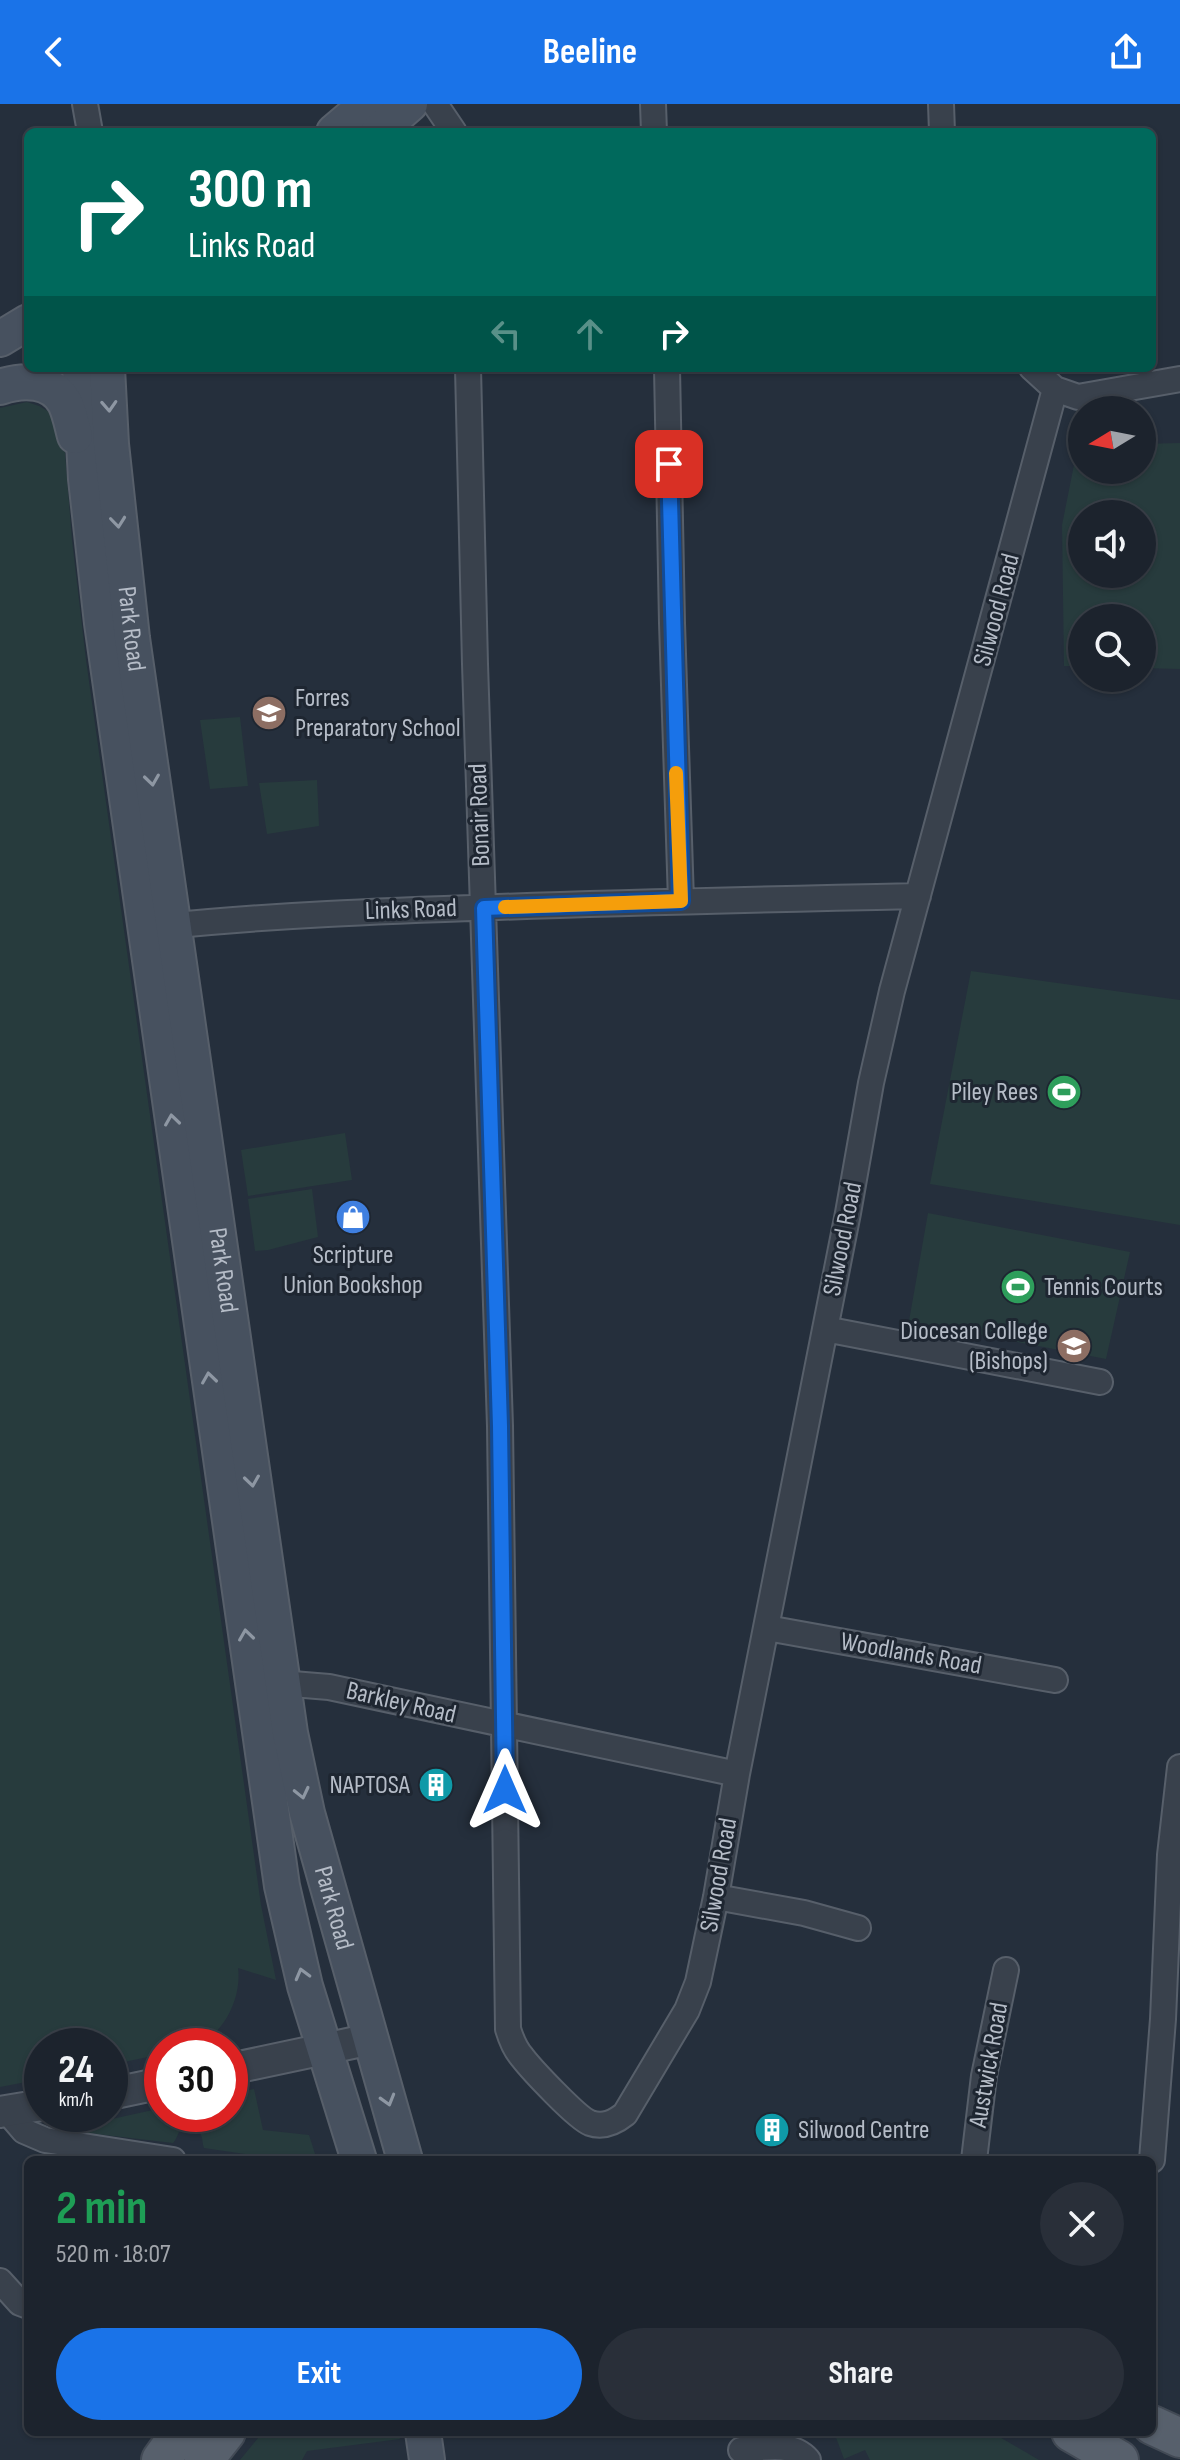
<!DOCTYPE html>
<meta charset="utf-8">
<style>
body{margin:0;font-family:"Sofia Sans Condensed",sans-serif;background:#292f39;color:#f1f3f6;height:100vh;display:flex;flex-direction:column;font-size:30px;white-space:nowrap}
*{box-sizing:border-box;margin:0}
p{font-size:26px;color:#a0a4aa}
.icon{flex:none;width:44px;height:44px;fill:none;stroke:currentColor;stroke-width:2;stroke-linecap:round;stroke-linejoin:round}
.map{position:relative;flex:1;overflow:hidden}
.details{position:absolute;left:24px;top:2052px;width:1132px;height:280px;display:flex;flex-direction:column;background:#1c232d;border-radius:12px;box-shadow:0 2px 6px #0004,0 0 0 2px #3a4049}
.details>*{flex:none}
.banner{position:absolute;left:24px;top:24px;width:1132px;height:244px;border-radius:12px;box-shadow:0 2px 6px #0004,0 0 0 2px #3a4049;background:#00695c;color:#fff;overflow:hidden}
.needle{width:52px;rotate:260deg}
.tools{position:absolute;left:1068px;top:292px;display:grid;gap:16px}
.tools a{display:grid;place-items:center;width:88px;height:88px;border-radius:50%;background:#1c232d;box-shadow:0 2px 6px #0004,0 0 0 2px #3a4049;font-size:40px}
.speed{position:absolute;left:24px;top:1924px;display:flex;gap:16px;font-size:40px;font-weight:700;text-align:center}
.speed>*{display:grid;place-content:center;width:104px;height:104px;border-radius:50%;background:#1c232d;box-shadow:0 2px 6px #0004,0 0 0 2px #3a4049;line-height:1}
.speed small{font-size:20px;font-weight:400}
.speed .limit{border:12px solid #d22;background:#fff;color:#111}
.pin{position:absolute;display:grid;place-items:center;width:68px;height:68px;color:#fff;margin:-34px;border-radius:16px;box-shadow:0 4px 12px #0006}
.me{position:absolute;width:88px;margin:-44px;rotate:0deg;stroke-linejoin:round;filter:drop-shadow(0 0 6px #0008)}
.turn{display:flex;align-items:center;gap:28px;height:168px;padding:0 32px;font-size:36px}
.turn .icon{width:104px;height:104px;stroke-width:2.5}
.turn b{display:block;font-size:56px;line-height:68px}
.lanes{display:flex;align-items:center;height:76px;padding:0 32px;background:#0003;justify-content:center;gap:40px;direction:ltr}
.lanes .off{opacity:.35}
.round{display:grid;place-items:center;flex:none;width:84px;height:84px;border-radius:42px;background:#292f39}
.summary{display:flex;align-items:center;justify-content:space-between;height:136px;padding:0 32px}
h1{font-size:48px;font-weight:700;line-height:60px;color:#1e9e55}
.cta{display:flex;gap:16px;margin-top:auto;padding:16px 32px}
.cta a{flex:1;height:92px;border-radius:48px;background:#1a73e8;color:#fff;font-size:32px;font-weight:700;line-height:92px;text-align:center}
.cta a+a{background:#292f39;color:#f1f3f6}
header{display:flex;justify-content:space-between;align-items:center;height:104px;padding:0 32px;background:#1a73e8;color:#fff;font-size:36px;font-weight:700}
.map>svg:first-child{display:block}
.green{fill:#273b3d;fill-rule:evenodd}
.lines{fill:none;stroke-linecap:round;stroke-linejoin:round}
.minor-casing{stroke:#575f6a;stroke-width:28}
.tertiary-casing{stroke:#575f6a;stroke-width:34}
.secondary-casing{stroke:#575f6a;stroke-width:38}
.primary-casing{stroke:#424a55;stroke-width:42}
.minor{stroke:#39414c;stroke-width:24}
.tertiary{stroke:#39414c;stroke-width:30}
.secondary{stroke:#47515f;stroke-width:34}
.primary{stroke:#57606c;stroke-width:38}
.oneway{stroke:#8e97a3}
.route-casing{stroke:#114b97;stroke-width:20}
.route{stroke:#1a73e8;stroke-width:14}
.slow{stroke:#f59e0b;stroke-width:14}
.labels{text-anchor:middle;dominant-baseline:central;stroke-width:6;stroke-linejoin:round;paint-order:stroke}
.street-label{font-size:26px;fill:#b5bcc7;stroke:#1e2631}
.poi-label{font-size:26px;fill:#b5bcc7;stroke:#1e2631;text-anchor:start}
</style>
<header><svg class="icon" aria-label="back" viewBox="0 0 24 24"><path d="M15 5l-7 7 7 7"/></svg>Beeline<svg class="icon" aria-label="share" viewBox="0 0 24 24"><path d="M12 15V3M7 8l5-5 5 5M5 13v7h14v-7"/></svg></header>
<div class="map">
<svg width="1180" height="2356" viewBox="0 0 1180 2356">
<rect width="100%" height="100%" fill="#252f3c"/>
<path class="green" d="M27 298 39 302 51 309 64 336 72 436 86 556 261 1801 276 1876 238 1864C242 1893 224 1932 194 1942 185 1944 171 1942 162 1942V1950L110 1961V1942H42V1975L0 1983V304Z
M1180 339V565L1142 564V514H1082V562H1064L1062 421 1078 341H1082V366H1142V340ZM1142 410V470H1082V410Z
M240 613 248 682 210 685 200 616Z
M317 676 319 722 267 730 259 679Z
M971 867 1180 896V1121L930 1080Z
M345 1029 352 1076 248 1092 241 1046Z
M312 1085 318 1133 268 1146 255 1147 248 1095Z
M928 1109 1130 1148 1106 1255 909 1217Z
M254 1985 263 2026 309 2031 317 2056 325 2054 326 2056H244L245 2050 204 2044C202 2039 203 2035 201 2031 198 2021 185 2020 179 2028 177 2032 176 2036 173 2039L62 2026 162 2004V2010H230V1990Z
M263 2328H399L400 2335 307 2347 302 2356H240Z
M834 2328H991L1039 2356H870L865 2346 844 2355Z"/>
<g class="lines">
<defs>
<path id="minor" d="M85 0 90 28
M435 0 454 28
M653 0 654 28
M941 0 942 28
M468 264 475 560 500 1322 508 1925C511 1935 515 1945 522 1953 532 1966 577 2014 590 2019 604 2024 615 2018 625 2010L687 1906 698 1878 716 1793 737 1670 848 1109 871 979 892 887 1055 285
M667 264 672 519 681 797
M1032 264 1055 285 1078 293 1180 275
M157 823C271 811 384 807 498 803 638 798 778 795 918 792
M825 1225 1100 1278
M767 1524 1055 1576
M268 1578 329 1583 737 1670
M716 1793 804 1809 858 1824
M7 2007 24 2027 45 2036 173 2056
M974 2056 984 1972 1006 1866
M1152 2056 1163 1915 1170 1751 1180 1663
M0 2177 20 2199 28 2202
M741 2346C764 2344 791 2337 808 2356"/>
<path id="tertiary" d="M230 1965 371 1935
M110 1990 162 1979
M0 2008 42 2001"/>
<g id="secondary">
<path d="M334 28 367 0"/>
<path d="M378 28 410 0"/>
<path d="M0 235 28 218"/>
<path d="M80 264 86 375 102 519 282 1782 305 1882 359 2056"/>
<path id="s1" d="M107 264 111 340 132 534 290 1629 307 1709 405 2056"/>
<path d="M0 283C23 275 52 275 65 299 70 309 72 321 75 332"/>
<path d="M423 2328 427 2356"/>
</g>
<path id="primary" d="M1152 2321 1180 2334
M1071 2328 1119 2356
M161 2356 181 2328
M204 2356 226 2328"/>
</defs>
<use href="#minor" class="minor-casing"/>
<use href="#tertiary" class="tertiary-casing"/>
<use href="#secondary" class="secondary-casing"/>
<use href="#primary" class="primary-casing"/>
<use href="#minor" class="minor"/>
<use href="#tertiary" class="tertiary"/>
<use href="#secondary" class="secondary"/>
<use href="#primary" class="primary"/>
</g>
<defs><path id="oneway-chevron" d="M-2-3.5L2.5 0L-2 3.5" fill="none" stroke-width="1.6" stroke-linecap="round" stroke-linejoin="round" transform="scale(2)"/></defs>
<g class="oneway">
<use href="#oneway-chevron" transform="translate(109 302) rotate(87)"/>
<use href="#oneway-chevron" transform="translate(118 418) rotate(84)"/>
<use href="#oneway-chevron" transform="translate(152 676) rotate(82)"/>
<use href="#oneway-chevron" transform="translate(172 1016) rotate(-98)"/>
<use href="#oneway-chevron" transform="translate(209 1274) rotate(-98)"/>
<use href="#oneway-chevron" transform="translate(252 1377) rotate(82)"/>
<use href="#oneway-chevron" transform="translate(246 1531) rotate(-98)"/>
<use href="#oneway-chevron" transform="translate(302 1689) rotate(77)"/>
<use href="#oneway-chevron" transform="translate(302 1870) rotate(-105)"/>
<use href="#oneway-chevron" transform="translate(388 1996) rotate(74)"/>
</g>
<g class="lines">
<defs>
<path id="route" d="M505 1686 500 1322 484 804 681 797 669 360"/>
</defs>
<use href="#route" class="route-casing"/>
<use href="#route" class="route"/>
<path class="slow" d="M505 803 681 797 676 669"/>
</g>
<defs>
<symbol id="school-disc" viewBox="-11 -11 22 22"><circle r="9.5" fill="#8d6e63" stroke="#1e2631"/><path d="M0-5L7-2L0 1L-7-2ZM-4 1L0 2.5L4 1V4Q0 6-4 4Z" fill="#fff"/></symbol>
<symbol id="stadium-disc" viewBox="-11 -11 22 22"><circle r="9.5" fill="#2e9e5b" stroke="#1e2631"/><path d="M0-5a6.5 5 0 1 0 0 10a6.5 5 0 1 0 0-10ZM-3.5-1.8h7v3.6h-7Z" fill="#fff"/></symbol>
<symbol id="shop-disc" viewBox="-11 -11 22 22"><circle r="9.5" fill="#3f7fe0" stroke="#1e2631"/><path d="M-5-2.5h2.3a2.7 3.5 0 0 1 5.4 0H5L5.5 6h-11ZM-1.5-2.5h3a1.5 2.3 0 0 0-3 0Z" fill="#fff"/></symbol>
<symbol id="building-disc" viewBox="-11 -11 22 22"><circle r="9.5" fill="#0f9aa8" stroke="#1e2631"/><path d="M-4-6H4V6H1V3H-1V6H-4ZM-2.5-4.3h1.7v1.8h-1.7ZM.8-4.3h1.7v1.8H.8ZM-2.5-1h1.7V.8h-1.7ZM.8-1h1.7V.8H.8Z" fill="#fff"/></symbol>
</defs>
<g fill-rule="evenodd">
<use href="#school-disc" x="249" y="589" width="40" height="40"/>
<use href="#stadium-disc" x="1044" y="968" width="40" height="40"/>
<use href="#shop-disc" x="333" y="1093" width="40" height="40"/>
<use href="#stadium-disc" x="998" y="1163" width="40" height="40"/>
<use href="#school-disc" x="1054" y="1222" width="40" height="40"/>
<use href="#building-disc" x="416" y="1661" width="40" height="40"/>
<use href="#building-disc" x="752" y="2006" width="40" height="40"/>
</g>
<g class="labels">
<g class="street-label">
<text transform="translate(997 506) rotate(-75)">Silwood Road</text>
<text stroke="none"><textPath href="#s1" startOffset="262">Park Road</textPath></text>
<text transform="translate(480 711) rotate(-92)">Bonair Road</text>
<text transform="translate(411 806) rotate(-2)">Links Road</text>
<text transform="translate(843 1135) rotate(-79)">Silwood Road</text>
<text stroke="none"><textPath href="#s1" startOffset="910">Park Road</textPath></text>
<text transform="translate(911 1550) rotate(10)">Woodlands Road</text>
<text transform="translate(401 1599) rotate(13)">Barkley Road</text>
<text transform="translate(719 1771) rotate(-80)">Silwood Road</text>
<text stroke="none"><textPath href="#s1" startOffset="1558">Park Road</textPath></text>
<text transform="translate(989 1961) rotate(-80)">Austwick Road</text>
</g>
<g class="poi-label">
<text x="295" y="594">Forres<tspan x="295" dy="30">Preparatory School</tspan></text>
<text x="1038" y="988" text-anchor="end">Piley Rees</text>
<text x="353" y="1151" text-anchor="middle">Scripture<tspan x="353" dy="30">Union Bookshop</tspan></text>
<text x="1044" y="1183">Tennis Courts</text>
<text x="1048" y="1227" text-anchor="end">Diocesan College<tspan x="1048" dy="30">(Bishops)</tspan></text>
<text x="410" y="1681" text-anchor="end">NAPTOSA</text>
<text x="798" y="2026">Silwood Centre</text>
</g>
</g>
</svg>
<div class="tools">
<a><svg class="needle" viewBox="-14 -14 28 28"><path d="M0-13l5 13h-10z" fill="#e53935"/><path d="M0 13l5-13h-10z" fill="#a0a4aa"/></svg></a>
<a><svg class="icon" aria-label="sound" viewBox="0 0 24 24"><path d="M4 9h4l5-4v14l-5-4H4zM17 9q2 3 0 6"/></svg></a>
<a><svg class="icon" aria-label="search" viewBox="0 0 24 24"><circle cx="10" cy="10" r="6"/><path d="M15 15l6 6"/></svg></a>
</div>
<div class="speed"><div>24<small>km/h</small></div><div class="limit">30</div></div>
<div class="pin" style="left:669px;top:360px;background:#d93025"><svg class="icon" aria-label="arrive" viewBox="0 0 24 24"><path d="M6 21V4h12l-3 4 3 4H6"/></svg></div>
<svg class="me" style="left:505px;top:1686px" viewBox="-20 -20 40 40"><path d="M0-17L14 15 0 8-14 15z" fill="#1a73e8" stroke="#fff" stroke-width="4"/></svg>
<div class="banner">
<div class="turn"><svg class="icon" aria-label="right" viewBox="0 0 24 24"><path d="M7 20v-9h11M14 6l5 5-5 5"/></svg><div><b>300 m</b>Links Road</div></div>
<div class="lanes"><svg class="icon off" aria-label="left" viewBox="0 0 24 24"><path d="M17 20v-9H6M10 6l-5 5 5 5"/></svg><svg class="icon off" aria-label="ahead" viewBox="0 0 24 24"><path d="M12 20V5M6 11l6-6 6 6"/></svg><svg class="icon" aria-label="right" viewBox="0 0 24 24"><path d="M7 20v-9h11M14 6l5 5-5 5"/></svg></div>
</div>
<section class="details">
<div class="summary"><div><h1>2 min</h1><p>520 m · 18:07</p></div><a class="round"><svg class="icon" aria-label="close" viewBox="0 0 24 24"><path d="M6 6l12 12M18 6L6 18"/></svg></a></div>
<div class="cta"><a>Exit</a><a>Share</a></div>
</section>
</div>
